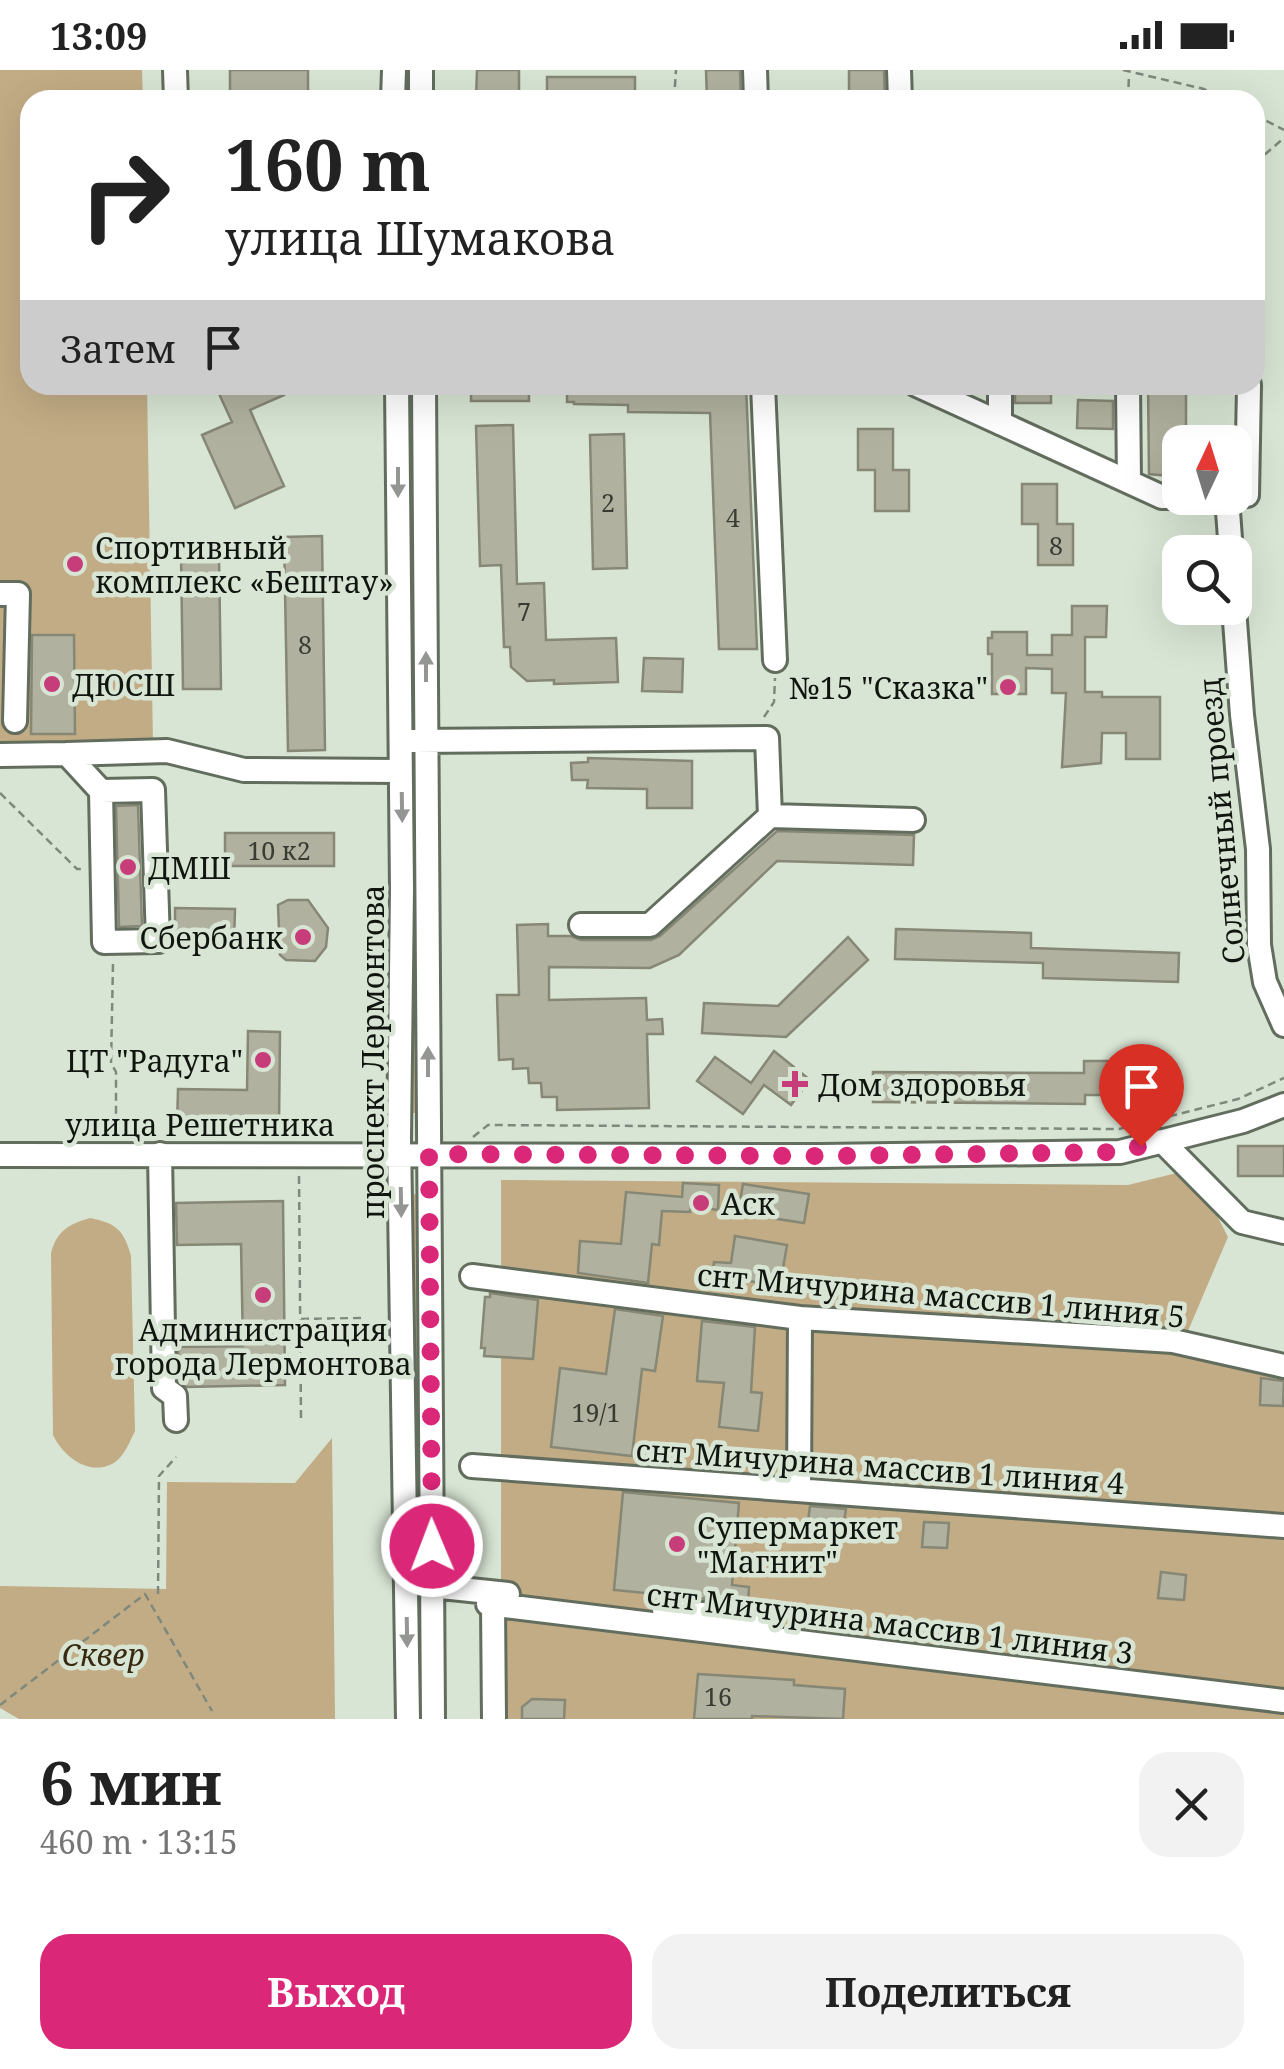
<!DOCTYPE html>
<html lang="ru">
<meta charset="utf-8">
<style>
body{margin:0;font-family:"Noto Serif",serif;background:#f2f2f2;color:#222;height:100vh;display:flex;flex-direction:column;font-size:38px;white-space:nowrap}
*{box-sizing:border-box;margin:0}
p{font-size:32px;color:#767676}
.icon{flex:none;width:55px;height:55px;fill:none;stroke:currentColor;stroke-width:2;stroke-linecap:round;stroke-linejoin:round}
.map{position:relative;height:1649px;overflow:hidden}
.side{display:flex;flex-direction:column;background:#fff;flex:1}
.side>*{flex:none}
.guide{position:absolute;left:20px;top:20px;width:1245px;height:305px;border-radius:30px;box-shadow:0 10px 40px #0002;background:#fff;color:#222;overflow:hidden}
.needle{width:65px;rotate:4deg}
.controls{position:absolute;left:1162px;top:355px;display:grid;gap:20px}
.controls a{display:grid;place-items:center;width:90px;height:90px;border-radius:20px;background:#fff;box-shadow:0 10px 40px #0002;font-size:50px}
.pin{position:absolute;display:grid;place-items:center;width:85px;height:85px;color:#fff;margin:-102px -42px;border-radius:50% 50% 50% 0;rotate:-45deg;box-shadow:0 0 10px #0007}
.pin .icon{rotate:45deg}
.me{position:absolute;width:110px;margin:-55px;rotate:359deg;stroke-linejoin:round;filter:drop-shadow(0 0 8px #0008)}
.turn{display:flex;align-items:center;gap:35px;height:210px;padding:0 40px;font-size:45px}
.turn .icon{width:130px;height:130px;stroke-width:2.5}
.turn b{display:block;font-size:70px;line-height:85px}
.then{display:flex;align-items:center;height:95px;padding:0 40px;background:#0003;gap:20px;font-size:38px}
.round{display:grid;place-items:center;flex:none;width:105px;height:105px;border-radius:30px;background:#f2f2f2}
.summary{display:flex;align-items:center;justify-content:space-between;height:170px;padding:0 40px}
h1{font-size:60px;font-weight:700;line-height:75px}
.button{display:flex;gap:20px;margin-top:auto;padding:20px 40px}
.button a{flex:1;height:115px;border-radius:30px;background:#db2777;color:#fff;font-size:40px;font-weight:700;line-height:115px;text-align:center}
.button a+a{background:#f2f2f2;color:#222}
.status{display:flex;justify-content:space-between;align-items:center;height:70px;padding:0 50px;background:#fff;direction:ltr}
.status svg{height:28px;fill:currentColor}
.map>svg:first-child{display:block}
.green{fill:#c2ac85}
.building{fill:#b0b19e;stroke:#868775;stroke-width:2.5}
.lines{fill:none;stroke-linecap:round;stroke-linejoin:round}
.minor-casing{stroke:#626d5e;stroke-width:28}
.path{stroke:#7f887c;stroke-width:2.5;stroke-dasharray:8 5;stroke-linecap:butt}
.minor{stroke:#fff;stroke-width:22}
.oneway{fill:#949693}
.route{stroke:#db2777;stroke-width:18;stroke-dasharray:0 32.4}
.poi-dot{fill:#c63d79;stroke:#d8e5d4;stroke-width:4}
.labels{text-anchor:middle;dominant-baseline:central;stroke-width:9;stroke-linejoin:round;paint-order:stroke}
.number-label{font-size:25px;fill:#393c33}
.poi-label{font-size:30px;fill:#11150f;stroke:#d8e5d4;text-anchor:start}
.street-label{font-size:30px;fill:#11150f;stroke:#d8e5d4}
.park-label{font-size:30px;font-style:italic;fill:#382a10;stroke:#d8e5d4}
</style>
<div class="status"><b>13:09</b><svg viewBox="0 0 49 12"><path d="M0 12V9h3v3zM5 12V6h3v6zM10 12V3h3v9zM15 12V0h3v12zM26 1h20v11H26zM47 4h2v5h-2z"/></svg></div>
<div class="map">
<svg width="1284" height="1649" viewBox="0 0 1284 1649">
<rect width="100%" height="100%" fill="#d8e5d4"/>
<path class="green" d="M0 0H142L143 30H30V315H147L153 673H0Z
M406 315H412L415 642H409Z
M410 694 415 695 419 1043H412Z
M1193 1099 1228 1167 1179 1282 1284 1298V1649H501V1110L1128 1115Z
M414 1124H420L421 1326H413Z
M90 1148C116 1153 124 1160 131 1186L135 1361C130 1371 124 1388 112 1394 88 1406 63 1386 53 1365L51 1183C57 1161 69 1154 90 1148Z
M332 1368 335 1649H19L0 1638V1516L166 1519 167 1412 295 1413Z
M415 1377H421L424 1649H418Z"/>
<path class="building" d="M230 0H308V27L230 26Z
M477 0H519V30H476Z
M706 0H740L741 30H707Z
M849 0H884L885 30H849Z
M547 7H635V30H547Z
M215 315H280L284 325 250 340 284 416 235 438 202 365 232 352Z
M471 315H529V331H471Z
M567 315H746L757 579H719L710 343 628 342V335L574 334V332H567Z
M1015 315H1051V333H1015Z
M1148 315H1186V372H1180V407L1149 404Z
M1078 330 1113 331V359L1077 358Z
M513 355 517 514 544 513 546 570 616 568 618 612 554 614V610L527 611 511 597 510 577H504L501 495 480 496 476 356Z
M858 359H893V400H909V441H875V400H858Z
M624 364 627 498 593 499 590 365Z
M1022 414H1057V454H1073V495H1038V454H1022Z
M322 466 325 680 288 681 284 467Z
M181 485H219L221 619H183Z
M1072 536H1107L1106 567H1085V622H1102V627H1160V689H1126V663H1102L1101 693 1062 697 1066 623H1052V599L1026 598V624H992V584H988V568H992V562H1027V585H1052V565H1072Z
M32 565H74L75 664H31Z
M644 588 683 589 682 622 642 621Z
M588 688 692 691V738H647V719L587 718 588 710H572L571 693 588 692Z
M138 735 142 856 119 857 116 736Z
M777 761 914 765 913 795 777 791 679 885 650 898 549 897V930L646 928 647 950 662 949 663 964H647L649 1038 557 1040V1027H542L541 1013H529L528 998 513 999V989L499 990 497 925H519L517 855 548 854V866H571L581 870H651L660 866Z
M225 763H334V796H225Z
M288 830H308L328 858 326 877 315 891 286 890 280 885 278 835Z
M175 838 235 839 234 873H175Z
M896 859 1031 863V878L1179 883 1178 912 1043 908V893L895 889Z
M848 867 868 890 786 967 702 963 704 933 778 936Z
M248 961 280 962 279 1056 177 1054 178 1019 247 1020Z
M774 981 810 1010 791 1035 764 1015 743 1044 697 1011 715 987 751 1013Z
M1084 991H1139V1025H1085V1034L873 1032V1002L1084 1003Z
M1238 1076H1284V1106H1238Z
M683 1113 719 1115 718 1140 691 1136 690 1142 662 1141 659 1175 652 1174 648 1213 578 1203 580 1171 621 1174 626 1122 682 1127Z
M743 1114 809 1124 804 1153 738 1143Z
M283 1131 285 1315 186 1317 179 1310 178 1277 243 1276 241 1174 177 1175 176 1133Z
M735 1166 787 1175 780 1216 712 1205 714 1192 731 1193Z
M490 1223 538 1230 533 1289 484 1286 485 1278H481L485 1227H490Z
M615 1239 663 1246 655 1301 642 1299 632 1386 551 1377 560 1298 606 1304Z
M702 1251 755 1257 751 1322 762 1323 758 1361 719 1357 724 1313 697 1311Z
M1261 1308 1284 1311 1283 1336 1260 1335Z
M623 1422 739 1433 732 1515 749 1517 748 1533 614 1520Z
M810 1436 846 1439 841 1470 806 1466Z
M924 1452 949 1453 947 1478 922 1477Z
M1161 1502 1186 1505 1184 1530 1158 1528Z
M698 1604 794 1610V1615L845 1619 843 1649 752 1646V1649H694Z
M532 1629 565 1630 564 1649H522V1637Z"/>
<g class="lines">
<defs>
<path id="minor" d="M175 0 176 30
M755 0 756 30
M899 0 900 30
M393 30 394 0
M421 30V0
M397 315 402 819 399 1069 408 1649
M424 315 433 1649
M763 315 775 590
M917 315 1162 427H1180
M1000 315V353
M1128 315 1129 412
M1235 427 1247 425 1249 315
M1193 428H1227L1231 482
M0 524H18L15 651
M1234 538 1242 645 1258 779 1259 875 1265 912 1284 955
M413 671 767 668 770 746
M67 684 167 681 244 700 400 701
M0 685 67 684 101 721 104 872 158 871 153 720 101 721
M581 855H650L770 746 913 750
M1162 1071 1242 1152 1284 1162
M160 1084 164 1318 175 1326 176 1350
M0 1085 821 1086 1120 1082 1243 1051 1284 1035
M472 1206 800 1248 1173 1271 1284 1296
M472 1396 1284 1456
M799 1420 800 1248
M432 1516 508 1524
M488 1534 1284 1631
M493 1535 494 1649
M664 1540 768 1551"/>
</defs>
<use href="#minor" class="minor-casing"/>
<path class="path" d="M1123 0 1204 19 1225 30
M674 30 676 0
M1128 30 1129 4
M1255 45 1284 60
M1255 93 1284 68
M764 647 774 632 775 608
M0 723 77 799H82
M113 894 111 993 116 1002V1064
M473 1067 488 1055 1119 1059 1238 1029 1284 1008
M299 1106 301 1350
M301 1249 364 1248
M158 1524 159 1406 176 1387
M0 1635 145 1524 212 1641"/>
<use href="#minor" class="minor"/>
</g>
<defs><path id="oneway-solid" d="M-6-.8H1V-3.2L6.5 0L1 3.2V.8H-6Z" transform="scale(2.5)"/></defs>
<g class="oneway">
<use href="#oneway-solid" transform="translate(398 412) rotate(90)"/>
<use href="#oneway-solid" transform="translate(426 597) rotate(-90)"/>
<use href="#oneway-solid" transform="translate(402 737) rotate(89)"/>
<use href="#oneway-solid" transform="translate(428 992) rotate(-90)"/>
<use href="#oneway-solid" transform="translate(401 1132) rotate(89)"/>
<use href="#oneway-solid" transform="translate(407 1562) rotate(89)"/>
</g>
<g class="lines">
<path class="route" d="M432 1476 429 1084 821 1086 1120 1082 1141 1076"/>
</g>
<g class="poi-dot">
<circle cx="75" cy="494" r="10"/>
<circle cx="52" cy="614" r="10"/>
<circle cx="1008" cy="617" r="10"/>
<circle cx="128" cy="797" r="10"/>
<circle cx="303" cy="867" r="10"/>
<circle cx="263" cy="990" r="10"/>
<path d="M790 999h10v10h10v10h-10v10h-10v-10h-10v-10h10z"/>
<circle cx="701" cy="1133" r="10"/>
<circle cx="263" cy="1225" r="10"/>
<circle cx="677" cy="1474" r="10"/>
</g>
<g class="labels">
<g class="number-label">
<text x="608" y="432">2</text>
<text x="733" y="447">4</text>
<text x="1056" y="475">8</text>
<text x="524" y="541">7</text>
<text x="305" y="574">8</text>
<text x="279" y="780">10 к2</text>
<text x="596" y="1342">19/1</text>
<text x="718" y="1626">16</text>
</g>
<g class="poi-label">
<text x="95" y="477">Спортивный<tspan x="95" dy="34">комплекс «Бештау»</tspan></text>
<text x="72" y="614">ДЮСШ</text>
<text x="988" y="617" text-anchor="end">№15 "Сказка"</text>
<text x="148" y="797">ДМШ</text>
<text x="283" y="867" text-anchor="end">Сбербанк</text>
<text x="243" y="990" text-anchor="end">ЦТ "Радуга"</text>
<text x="818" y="1014">Дом здоровья</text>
<text x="721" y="1133">Аск</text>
<text x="263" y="1259" text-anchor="middle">Администрация<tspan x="263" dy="34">города Лермонтова</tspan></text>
<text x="697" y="1457">Супермаркет<tspan x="697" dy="34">"Магнит"</tspan></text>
</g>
<g class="street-label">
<text transform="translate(1221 751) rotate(-95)">Солнечный проезд</text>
<text transform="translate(372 982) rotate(-90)">проспект Лермонтова</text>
<text x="200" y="1054">улица Решетника</text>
<text transform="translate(941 1225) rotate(5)">снт Мичурина массив 1 линия 5</text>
<text transform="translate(880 1396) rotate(4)">снт Мичурина массив 1 линия 4</text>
<text transform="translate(890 1553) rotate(7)">снт Мичурина массив 1 линия 3</text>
</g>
<g class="park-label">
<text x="103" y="1584">Сквер</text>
</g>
</g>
</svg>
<div class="controls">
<a><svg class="needle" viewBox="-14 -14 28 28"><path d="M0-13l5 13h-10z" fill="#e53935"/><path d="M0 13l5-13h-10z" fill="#767676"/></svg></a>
<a><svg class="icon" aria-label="search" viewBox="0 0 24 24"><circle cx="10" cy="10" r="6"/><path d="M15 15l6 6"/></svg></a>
</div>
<div class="pin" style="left:1141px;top:1076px;background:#d93025"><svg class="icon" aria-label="arrive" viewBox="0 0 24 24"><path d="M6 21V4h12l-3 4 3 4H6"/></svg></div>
<svg class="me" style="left:432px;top:1476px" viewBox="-20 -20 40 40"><circle r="17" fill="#db2777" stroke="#fff" stroke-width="3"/><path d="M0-11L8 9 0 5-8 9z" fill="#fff"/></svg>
<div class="guide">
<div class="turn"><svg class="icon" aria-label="right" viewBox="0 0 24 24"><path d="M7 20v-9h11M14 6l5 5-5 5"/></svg><div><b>160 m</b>улица Шумакова</div></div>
<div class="then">Затем<svg class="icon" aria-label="arrive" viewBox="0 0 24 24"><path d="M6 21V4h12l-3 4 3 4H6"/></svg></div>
</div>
</div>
<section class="side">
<div class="summary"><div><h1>6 мин</h1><p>460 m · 13:15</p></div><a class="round"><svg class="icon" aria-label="close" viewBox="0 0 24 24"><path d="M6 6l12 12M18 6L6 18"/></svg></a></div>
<div class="button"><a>Выход</a><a>Поделиться</a></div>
</section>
